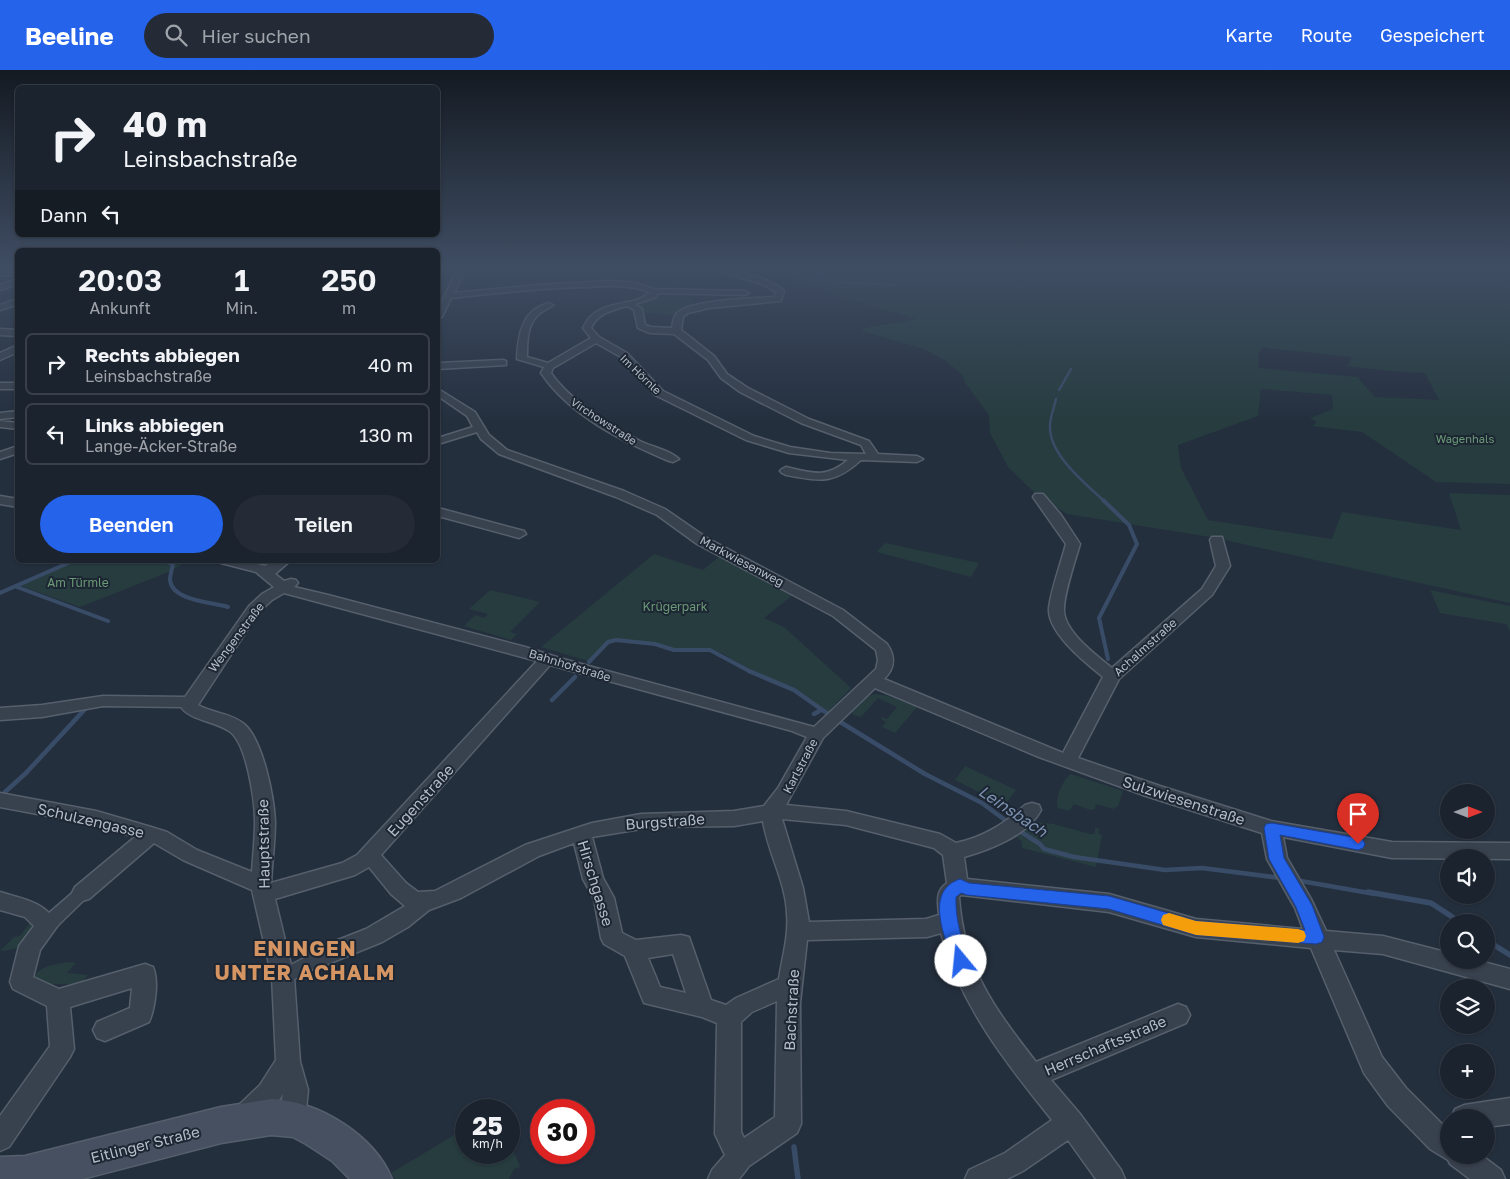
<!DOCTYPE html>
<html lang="de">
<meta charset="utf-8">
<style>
body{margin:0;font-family:"Golos Text",sans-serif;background:#242b36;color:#f1f3f6;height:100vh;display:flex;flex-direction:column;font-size:19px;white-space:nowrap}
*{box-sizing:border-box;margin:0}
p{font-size:16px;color:#a0a4aa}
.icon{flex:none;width:28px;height:28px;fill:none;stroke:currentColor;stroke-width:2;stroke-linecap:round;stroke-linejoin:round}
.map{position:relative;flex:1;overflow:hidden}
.sheet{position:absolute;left:15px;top:178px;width:425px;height:315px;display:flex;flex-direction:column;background:#1b232e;border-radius:8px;box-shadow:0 1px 4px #0004,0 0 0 1px #39404a}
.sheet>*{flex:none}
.hud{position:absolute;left:15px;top:15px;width:425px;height:152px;border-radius:8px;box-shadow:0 1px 4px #0004,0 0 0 1px #39404a;background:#1b232e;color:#f1f3f6;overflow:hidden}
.needle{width:32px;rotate:90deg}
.tools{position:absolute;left:1440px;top:714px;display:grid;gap:10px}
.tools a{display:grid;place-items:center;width:55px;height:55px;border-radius:50%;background:#1b232e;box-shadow:0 1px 4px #0004,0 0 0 1px #39404a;font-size:25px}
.speed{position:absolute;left:455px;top:1029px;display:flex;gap:10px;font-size:25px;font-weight:700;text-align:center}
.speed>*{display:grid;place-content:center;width:65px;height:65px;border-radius:50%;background:#1b232e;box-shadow:0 1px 4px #0004,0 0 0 1px #39404a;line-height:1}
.speed small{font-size:12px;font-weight:400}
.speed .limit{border:8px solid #d22;background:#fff;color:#111}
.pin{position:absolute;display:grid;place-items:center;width:42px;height:42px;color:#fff;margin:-51px -21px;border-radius:50% 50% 50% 0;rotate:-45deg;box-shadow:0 0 5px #0007}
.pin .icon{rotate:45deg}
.me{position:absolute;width:55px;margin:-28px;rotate:343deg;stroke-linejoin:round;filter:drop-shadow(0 0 4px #0008)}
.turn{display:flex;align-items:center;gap:18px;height:105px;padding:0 25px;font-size:22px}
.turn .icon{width:65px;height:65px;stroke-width:2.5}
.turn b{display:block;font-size:35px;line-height:42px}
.then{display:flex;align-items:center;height:48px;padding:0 25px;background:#0003;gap:10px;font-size:19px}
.eta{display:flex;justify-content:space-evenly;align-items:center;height:85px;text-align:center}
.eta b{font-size:30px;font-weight:600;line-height:35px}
.action{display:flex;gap:10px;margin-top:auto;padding:10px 25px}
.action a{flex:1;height:58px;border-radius:30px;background:#2563eb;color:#fff;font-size:20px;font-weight:600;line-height:58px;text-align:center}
.action a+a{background:#242b36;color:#f1f3f6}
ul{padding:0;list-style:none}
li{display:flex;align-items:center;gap:15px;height:62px;margin:0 10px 8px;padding:0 15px;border:2px solid #39404a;border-radius:8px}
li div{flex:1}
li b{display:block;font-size:19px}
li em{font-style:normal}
header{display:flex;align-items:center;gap:30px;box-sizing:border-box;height:70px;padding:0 25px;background:#2563eb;color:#fff}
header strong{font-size:24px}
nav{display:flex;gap:28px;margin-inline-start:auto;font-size:18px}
.search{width:350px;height:45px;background:#242b36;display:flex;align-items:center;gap:12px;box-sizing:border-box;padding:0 18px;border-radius:28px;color:#a0a4aa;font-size:19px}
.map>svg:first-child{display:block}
.green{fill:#263c3f;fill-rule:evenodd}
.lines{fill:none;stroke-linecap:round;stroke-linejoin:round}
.stream-far4{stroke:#394c67;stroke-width:2}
.stream-far3{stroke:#394c67;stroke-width:2.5}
.stream-far2{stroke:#394c67;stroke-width:4}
.stream-far1{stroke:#394c67;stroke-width:4.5}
.stream{stroke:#394c67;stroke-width:5.5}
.pedestrian-casing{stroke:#565f6c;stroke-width:3}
.minor-casing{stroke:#565f6c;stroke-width:3}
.secondary-casing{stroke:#565f6c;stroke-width:3}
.pedestrian{fill:#38414e;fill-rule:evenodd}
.minor{fill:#38414e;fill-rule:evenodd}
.secondary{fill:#465061;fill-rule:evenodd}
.route{fill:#2563eb;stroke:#184099}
.slow{fill:#f59e0b}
.labels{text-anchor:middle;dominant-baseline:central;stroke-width:4;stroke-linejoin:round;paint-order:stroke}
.far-street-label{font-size:11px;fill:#b4bcc9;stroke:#1d2633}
.far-park-label{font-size:11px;fill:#6b9a76;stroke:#1d2633}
.street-label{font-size:12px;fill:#b4bcc9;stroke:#1d2633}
.park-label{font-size:12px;fill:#6b9a76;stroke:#1d2633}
.near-street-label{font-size:15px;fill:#b4bcc9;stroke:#1d2633}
.near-water-label{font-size:16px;font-style:italic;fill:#7c92b1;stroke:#1d2633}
.near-district-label{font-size:21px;font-weight:bold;letter-spacing:1px;fill:#d59563;stroke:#1d2633}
</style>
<header>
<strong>Beeline</strong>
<div class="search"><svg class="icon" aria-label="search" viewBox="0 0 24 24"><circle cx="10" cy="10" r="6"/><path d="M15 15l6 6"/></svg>Hier suchen</div>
<nav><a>Karte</a><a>Route</a><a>Gespeichert</a></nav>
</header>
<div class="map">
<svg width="1510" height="1109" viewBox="0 0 1510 1109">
<rect width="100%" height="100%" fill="#242f3e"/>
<path class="green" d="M756 196H1510V414L1436 412 1362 362 1312 356 1317 352 1310 348 1333 339 1332 325 1261 319 1258 346 1178 375 1181 398 1208 450 1332 469 1342 442 1461 460 1449 423 1510 425V533L1216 468 1067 444 1039 427 1008 397 990 363 989 345 966 314 962 305 946 291 924 279 862 261 864 258 917 249 849 229ZM1266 276 1264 278 1352 287 1347 296 1390 301 1425 303 1439 330 1375 327 1357 307 1259 298C1258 289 1256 281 1266 276Z
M657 223H701L689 227 695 234 673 245 644 243 637 235Z
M885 473 979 493 971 507 877 482Z
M654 484 703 500 720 486 794 524 764 548 784 557 851 618 828 642 794 620 758 605 722 583 710 579H674L656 574 616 569 608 572 588 591 541 577Z
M74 490H191L166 503 80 537 18 515Z
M490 520 540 532 510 562 517 564 511 570 464 556 475 545 484 548 488 544 469 539Z
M1430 520 1510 536V561L1506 554 1440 543Z
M875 624 888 626 917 637 895 663 882 657 886 652 881 649 882 647 887 649 897 637 878 628 861 647 853 645 852 642 866 627Z
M965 696 1016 720 1005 735 955 710Z
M1071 704 1123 721 1118 736 1113 739 1096 734 1095 739 1090 740 1074 734 1069 741 1058 738C1054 730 1063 709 1071 704Z
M1035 752 1054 754 1090 764H1095V758H1099L1098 763 1102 765 1096 797 1022 778V772L1016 766 1029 754Z
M32 850 35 852C30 872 21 880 0 881L14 867 20 866Z
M70 892 76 893 67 903 88 905 81 913 77 914H39L34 910 33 907C42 895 56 894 70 892Z
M466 1058V1082H509V1069L520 1097 514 1099 509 1109H395L391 1103Z"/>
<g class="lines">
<path class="stream-far4" d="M805 196 826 207
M836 212 894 215"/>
<path class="stream-far3" d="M1059 320 1071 299
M1056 329C1054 338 1050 347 1050 356 1049 385 1085 413 1104 431"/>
<path class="stream-far2" d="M1103 430 1129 455 1137 474 1099 548 1108 589
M161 490 173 494C172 499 170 505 170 510 172 531 212 532 228 537
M17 517 108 551
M0 523 75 490
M589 592 608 572 616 570 655 574 674 580H710L751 602"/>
<path class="stream-far1" d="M749 601 794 620 831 646
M552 630 575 607
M814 644 821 640
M837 650 925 704 982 733 1009 753
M5 722 26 703 87 637
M1018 760 1040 774 1044 779 1074 787 1165 800 1202 798 1281 808
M1295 810 1375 824"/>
<path class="stream" d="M1368 822 1431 833 1460 852
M1486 870 1510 885
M794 1077 798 1109"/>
<defs>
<path id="pedestrian" d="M82 817 87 819 90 823 87 827 53 860 47 862 41 860 39 855 41 850 77 819Z
M318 881 324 883 326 888 324 893 289 912 283 914 277 912 275 907 277 902Z"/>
<path id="minor" d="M459 196H467L454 223 538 215 607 211 631 212 654 219 745 221 749 223 745 225 657 223 656 227 635 234 642 239 645 255 651 257 672 258C673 253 673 247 677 243 692 229 752 229 774 227L776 222 762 214 703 196C724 196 768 206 784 221L781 231 709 238 688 243 683 247 681 260 714 286 727 304 748 318 809 349 869 371 878 384 917 386 923 389 917 392 861 390C834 415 820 411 786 405L782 403 780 401 782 399 786 397C812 403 826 409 848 390L789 383 746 370 655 325 621 287 596 273 553 298 551 303C570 331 610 355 640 371 652 377 670 380 679 389L673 392 669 391C622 371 570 346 541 303L544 297 517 289C518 264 522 240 549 233L553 235C548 239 541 241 537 246 527 256 527 274 527 287L548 293 591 268 583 258C597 226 636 239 649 222 629 214 606 216 585 217 540 218 496 223 451 228L442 247 438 249V240ZM627 236 634 240 638 258 650 263 674 264 708 290 721 308 740 322 801 353 861 375 866 384 830 383 790 377 754 366 663 321 627 283 599 267 591 258C598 243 613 240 627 236Z
M519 196H527L531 200 524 202Z
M609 196H617L619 198 615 200Z
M661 196H672L663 200 659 198Z
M0 201 18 202V206L0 205Z
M18 209V214L0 220V215Z
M18 229V234L0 240V235Z
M0 259 18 260V266L0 265Z
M18 275V282L0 290V283Z
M503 290 506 291V295L438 299V293Z
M0 313H18V319H0Z
M438 319 475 342 489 365 507 380 624 421 665 439 707 468 843 540 887 574C896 587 895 598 884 609L1063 683 1103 607C1086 593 1047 563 1049 538 1051 520 1061 493 1066 474L1033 427 1035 424H1043L1061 445 1080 474C1075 491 1064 523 1064 539 1063 561 1096 585 1112 598L1202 519 1216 496 1210 470 1212 467H1222L1230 496 1212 525 1119 609 1078 688 1160 716 1271 751 1392 772 1510 773V789L1392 788 1283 767 1287 788 1311 829 1326 861 1383 866 1449 883V890H1476L1510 899V919L1383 884 1334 880 1382 987 1406 1018 1449 1061V1085H1481L1501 1100 1505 1109H1470L1450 1094 1448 1090 1430 1079 1388 1036 1364 1003 1311 878 1196 867 1109 842 961 825 959 827C964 898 994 938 1036 992L1178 934 1186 937 1190 945 1186 953 1051 1010 1080 1044 1121 1100 1125 1109H1096L1068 1070 1023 1101 1007 1109H965L969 1100 1005 1083 1052 1050C1006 993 960 935 941 863L927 867 807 870 800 933 801 1054 797 1063 749 1096 739 1109H708L712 1100 725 1085 715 1064 717 953 702 947 644 933 625 886 604 874 601 868 594 829 583 809 574 773 539 786 461 828 429 840 408 857 382 872 318 898 310 895 307 888 310 881 366 859 405 836 391 824 369 797 355 805 275 829 294 907 300 992 308 1020 305 1049 301 1058 292 1062 283 1058 279 1049 283 1024C275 1037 263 1051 248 1057L239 1053 235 1044 239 1035 260 1015 276 990 272 907 252 820 183 790 154 773 89 829 82 831 75 829 72 823 75 817 135 767 96 755 0 737V723L96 741 151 757 167 762 197 780 252 802C253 786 255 769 255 752 255 732 247 672 229 661 215 651 191 651 181 637L103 636 42 647 0 650V638L42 635 103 626 185 627 249 536 262 524 274 517 256 502 221 493 219 490H242L265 496 275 490H291L275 504 284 511 291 509 296 510 298 513 294 517 328 525 525 577 563 589 814 657 876 599 878 590 876 580 833 546 697 474 657 445 616 427 499 384 481 369 477 362 438 374V368L473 357 467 346 438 326ZM284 523 537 591 357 785 342 793 271 813C272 793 275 772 275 752 274 727 263 670 244 654 231 643 212 643 198 635L259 542 272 530ZM550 595 792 661 807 667 778 718 764 736 734 741 641 744 592 753 525 775 435 821 418 822 406 813 381 785ZM875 618 1039 687 1146 726 1262 763 1267 789 1295 838 1303 859 1196 849 1109 824 967 809 964 787C990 780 1028 765 1041 740L1039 735 1032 733 1025 735C1004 754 984 767 956 773L940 764 846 741 786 735 823 668ZM782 749 846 755 934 778 943 785 947 813C935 822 938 831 939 845L926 849 809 852 803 818ZM763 751C768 783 786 812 787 844 789 866 782 888 779 909L736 928 726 935 711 930 689 867 681 865 636 870 622 863 614 828 603 808 592 767 653 757 734 756ZM673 884 686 923 660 917 648 888ZM777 931 775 1047 744 1068 741 1062V952L752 942Z
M18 341V347L0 349V343Z
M0 351 18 353V359L0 357Z
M18 376V383L0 389V382Z
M0 426 18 429V437L0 434Z
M438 438 524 461 526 464 519 468 438 446Z
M0 822C23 829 46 832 58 855L40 880 33 907 59 919 145 894 153 897C159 911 155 938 149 952L105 971 97 968 93 960 97 952 130 938 132 918 70 937 74 979 70 987 9 1077 0 1081V1046L50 976 47 936 13 919 10 912 19 876 34 856 25 847 0 840Z
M1510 1028V1054L1486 1057V1048H1451L1455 1039 1464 1035Z"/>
<path id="secondary" d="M271 1029C319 1031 374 1065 392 1109H350L332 1091 306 1074 293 1067 271 1065 221 1073 82 1109H0V1087L25 1086 221 1037Z"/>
</defs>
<use href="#pedestrian" class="pedestrian-casing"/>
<use href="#minor" class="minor-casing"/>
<use href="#secondary" class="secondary-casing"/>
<use href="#pedestrian" class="pedestrian"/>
<use href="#minor" class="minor"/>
<use href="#secondary" class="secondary"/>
</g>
<linearGradient id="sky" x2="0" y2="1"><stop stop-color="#141a22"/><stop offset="0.56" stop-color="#3f4d63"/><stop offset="1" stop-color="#3f4d63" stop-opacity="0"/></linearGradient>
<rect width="1510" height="352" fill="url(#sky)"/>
<path class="route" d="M1272 753 1358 768 1363 770 1365 774 1363 778 1358 780 1280 765 1284 788 1312 835 1324 867 1322 872 1316 874 1196 865 1109 839 967 825 961 823 956 827C955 850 962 869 969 891L967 896 961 898 955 896 952 891C945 866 924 821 960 809L969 813 1109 826 1196 851 1305 860 1296 837 1269 789 1264 758 1266 754Z"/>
<path class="slow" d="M1169 843 1196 851 1298 859 1304 861 1306 866 1304 871 1298 873 1196 865 1163 855 1161 850 1163 845Z"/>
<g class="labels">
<g class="far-street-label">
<text transform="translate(641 304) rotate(44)">Im Hörnle</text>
<text transform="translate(604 351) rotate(33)">Virchowstraße</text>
</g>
<g class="far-park-label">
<text x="1465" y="368">Wagenhals</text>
</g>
<g class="street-label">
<text transform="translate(742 491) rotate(28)">Markwiesenweg</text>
<text transform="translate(236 567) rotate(-53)">Wengenstraße</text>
<text transform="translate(1145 577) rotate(-42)">Achalmstraße</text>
<text transform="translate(570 595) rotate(17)">Bahnhofstraße</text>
<text transform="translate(800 696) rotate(-62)">Karlstraße</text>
</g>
<g class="park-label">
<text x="78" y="512">Am Türmle</text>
<text x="675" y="536">Krügerpark</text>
</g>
<g class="near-street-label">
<text transform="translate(420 730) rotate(-48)">Eugenstraße</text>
<text transform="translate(1184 730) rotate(18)">Sulzwiesenstraße</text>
<text transform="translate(91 750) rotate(13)">Schulzengasse</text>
<text transform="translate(665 751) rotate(-4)">Burgstraße</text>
<text transform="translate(263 774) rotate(-91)">Hauptstraße</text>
<text transform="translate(596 813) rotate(73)">Hirschgasse</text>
<text transform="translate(791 940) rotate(-87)">Bachstraße</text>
<text transform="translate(1105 975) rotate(-23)">Herrschaftsstraße</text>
<text transform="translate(145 1074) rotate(-14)">Eitlinger Straße</text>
</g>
<g class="near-water-label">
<text transform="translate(1013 741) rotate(34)">Leinsbach</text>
</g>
<g class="near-district-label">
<text x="305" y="878">ENINGEN<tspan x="305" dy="24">UNTER ACHALM</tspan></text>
</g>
</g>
</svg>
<div class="tools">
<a><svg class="needle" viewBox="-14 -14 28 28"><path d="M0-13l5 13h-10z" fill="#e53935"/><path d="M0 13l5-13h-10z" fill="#a0a4aa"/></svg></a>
<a><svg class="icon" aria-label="sound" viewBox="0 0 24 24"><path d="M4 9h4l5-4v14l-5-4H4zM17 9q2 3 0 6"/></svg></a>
<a><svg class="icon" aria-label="search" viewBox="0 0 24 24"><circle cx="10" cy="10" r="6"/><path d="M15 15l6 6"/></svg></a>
<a><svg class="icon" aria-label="layers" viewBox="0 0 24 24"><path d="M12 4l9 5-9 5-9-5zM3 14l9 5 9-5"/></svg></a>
<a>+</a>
<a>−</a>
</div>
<div class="speed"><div>25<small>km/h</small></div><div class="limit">30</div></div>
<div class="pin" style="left:1358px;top:774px;background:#d93025"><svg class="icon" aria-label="arrive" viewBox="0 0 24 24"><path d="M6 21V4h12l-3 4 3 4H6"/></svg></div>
<svg class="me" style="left:961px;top:891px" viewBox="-20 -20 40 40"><circle r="19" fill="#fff"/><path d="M0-13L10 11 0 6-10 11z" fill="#2563eb"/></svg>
<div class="hud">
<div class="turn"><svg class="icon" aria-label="right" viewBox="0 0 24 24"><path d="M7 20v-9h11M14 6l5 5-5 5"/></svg><div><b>40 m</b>Leinsbachstraße</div></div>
<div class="then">Dann<svg class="icon" aria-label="left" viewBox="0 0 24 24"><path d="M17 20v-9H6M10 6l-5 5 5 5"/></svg></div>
</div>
<section class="sheet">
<div class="eta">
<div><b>20:03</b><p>Ankunft</p></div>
<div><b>1</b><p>Min.</p></div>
<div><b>250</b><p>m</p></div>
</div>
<ul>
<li><svg class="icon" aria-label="right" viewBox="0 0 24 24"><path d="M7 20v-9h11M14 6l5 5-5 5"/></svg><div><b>Rechts abbiegen</b><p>Leinsbachstraße</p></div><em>40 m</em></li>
<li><svg class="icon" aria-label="left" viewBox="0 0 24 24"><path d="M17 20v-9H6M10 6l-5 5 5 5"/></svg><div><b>Links abbiegen</b><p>Lange-Äcker-Straße</p></div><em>130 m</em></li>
</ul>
<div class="action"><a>Beenden</a><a>Teilen</a></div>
</section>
</div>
